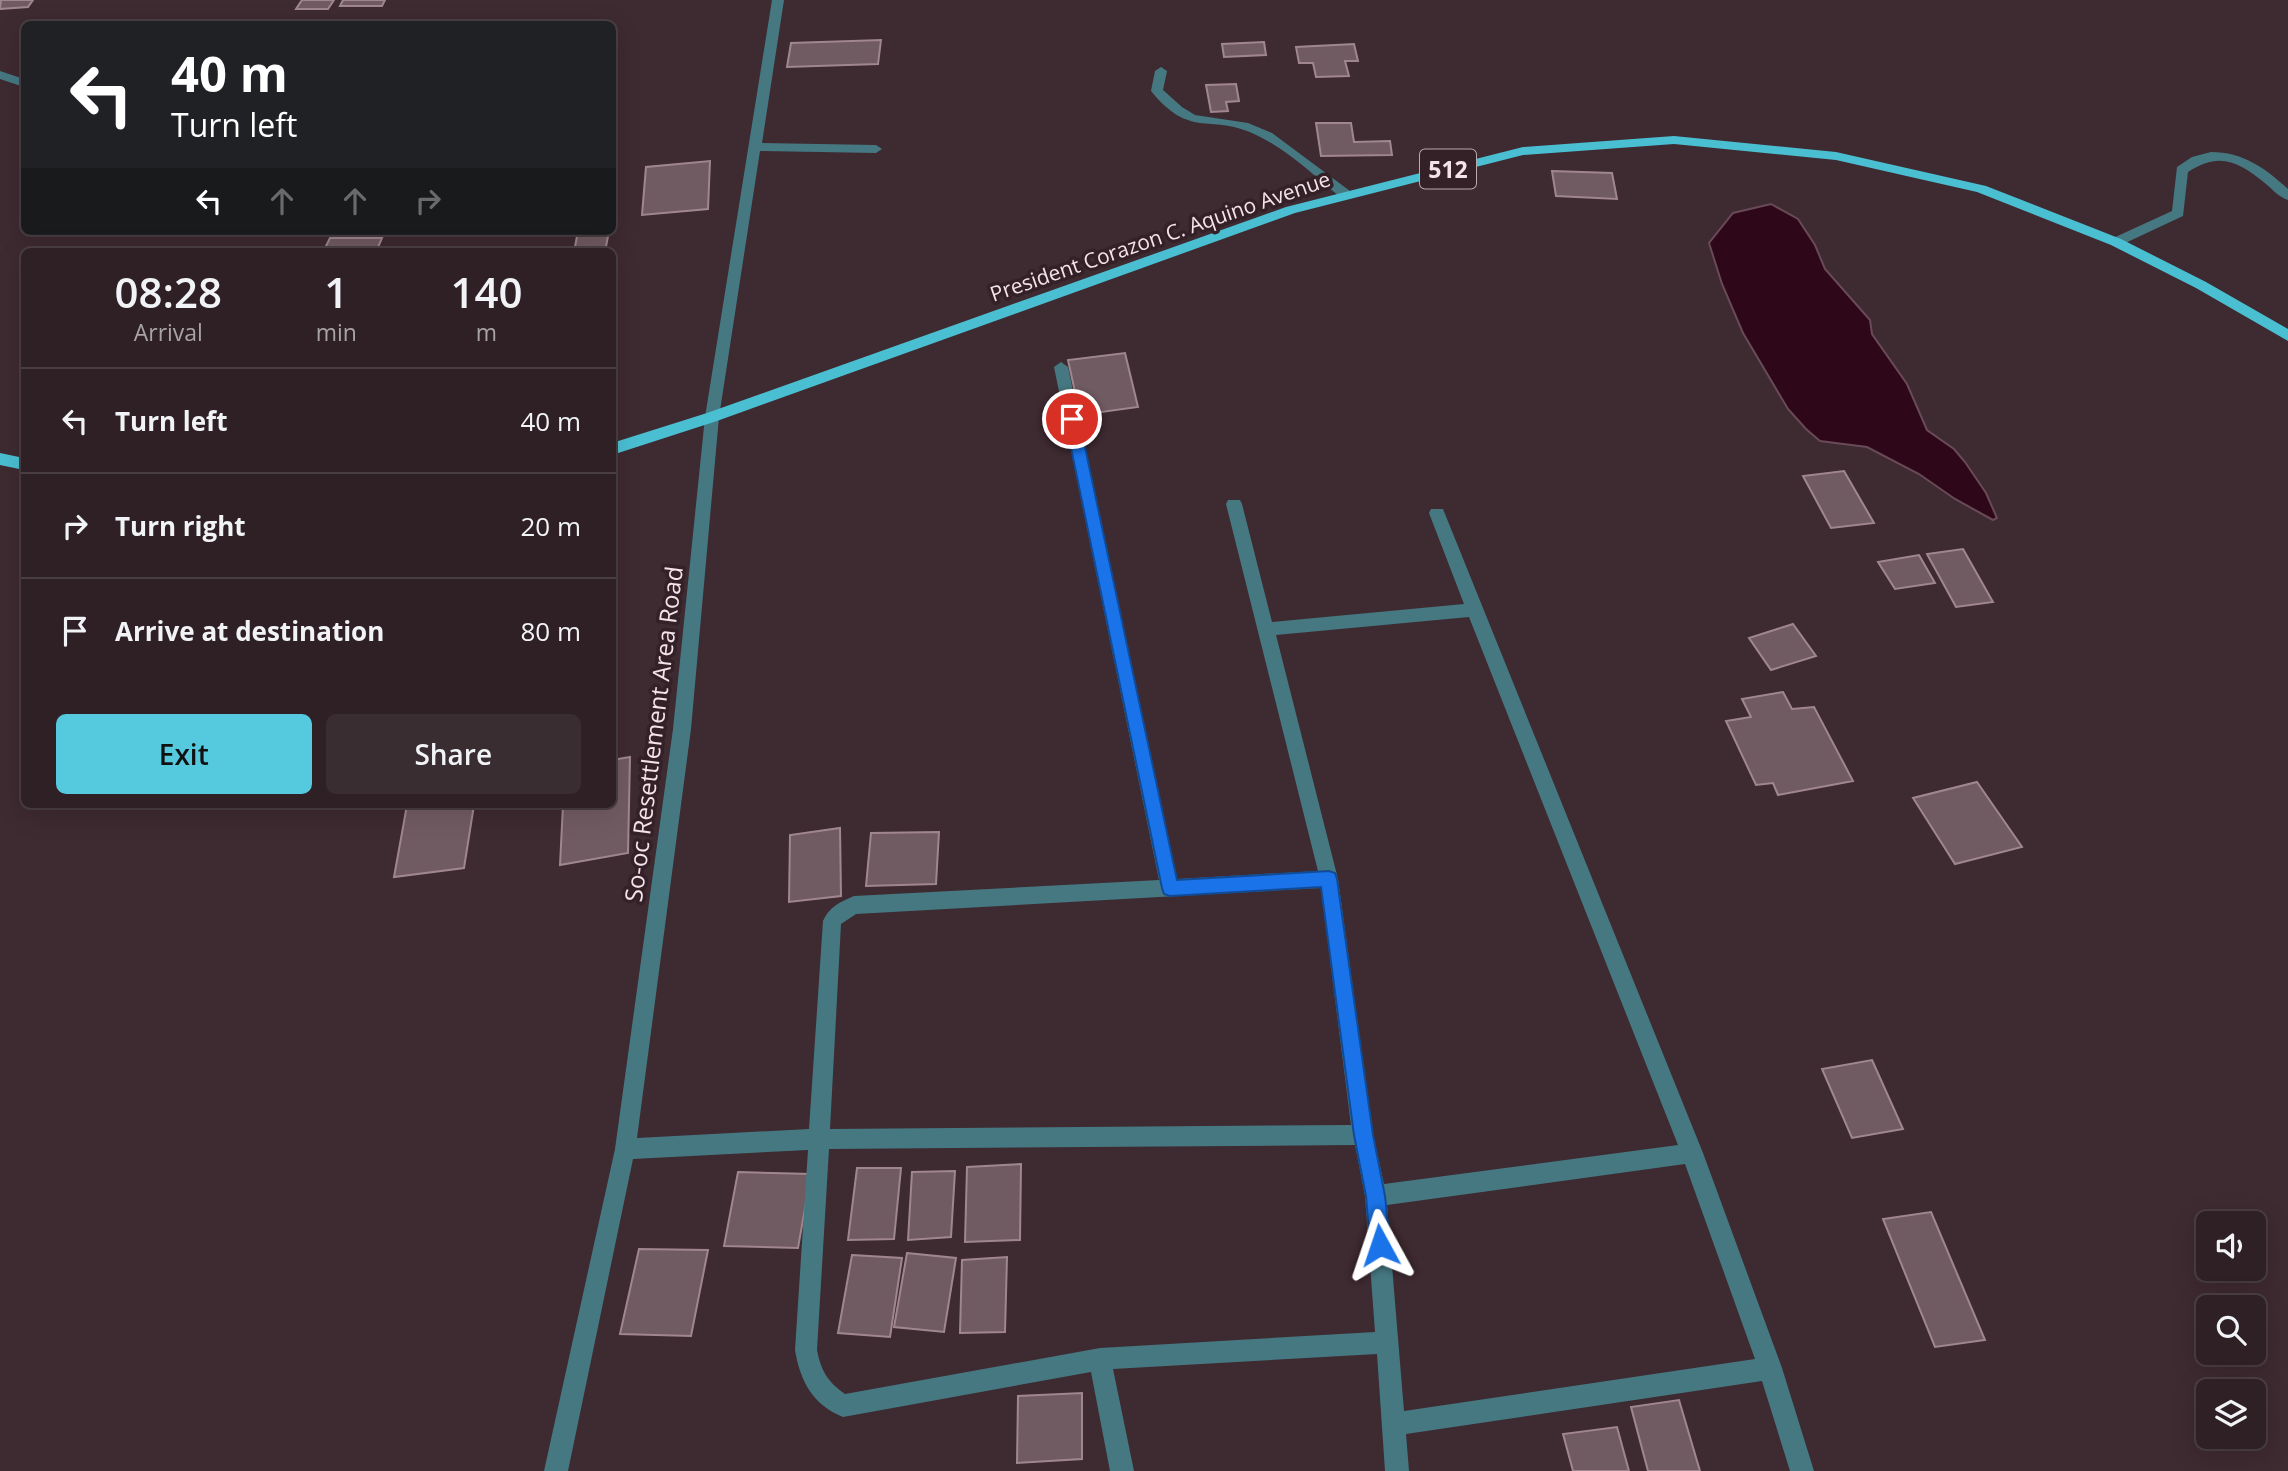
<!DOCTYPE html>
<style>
body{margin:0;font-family:"Open Sans",sans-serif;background:#3a2d32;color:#f1f3f6;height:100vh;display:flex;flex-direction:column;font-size:26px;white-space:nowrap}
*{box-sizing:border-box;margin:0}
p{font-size:23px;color:#a7a3a7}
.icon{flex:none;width:38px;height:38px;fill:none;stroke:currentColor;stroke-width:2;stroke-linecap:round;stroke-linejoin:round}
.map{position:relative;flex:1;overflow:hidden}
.details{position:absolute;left:21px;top:248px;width:595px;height:560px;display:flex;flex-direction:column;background:#2e2025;border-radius:10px;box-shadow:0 7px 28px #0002,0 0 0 2px #493e42}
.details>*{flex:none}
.hud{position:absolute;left:21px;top:21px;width:595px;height:214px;border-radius:10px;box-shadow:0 7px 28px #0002,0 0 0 2px #493e42;background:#202124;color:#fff;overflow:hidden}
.fabs{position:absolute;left:2196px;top:1211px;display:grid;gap:14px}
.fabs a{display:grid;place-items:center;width:70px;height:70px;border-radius:10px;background:#2e2025;box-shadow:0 7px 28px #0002,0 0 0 2px #493e42;font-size:35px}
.pin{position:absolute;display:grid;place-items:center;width:60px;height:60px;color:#fff;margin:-30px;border:4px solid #fff;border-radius:50%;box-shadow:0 2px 7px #0007}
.me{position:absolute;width:77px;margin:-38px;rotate:355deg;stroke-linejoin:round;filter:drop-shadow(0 0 5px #0008)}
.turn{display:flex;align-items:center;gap:24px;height:147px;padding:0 35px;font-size:32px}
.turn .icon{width:91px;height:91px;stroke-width:2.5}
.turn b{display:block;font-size:49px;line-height:60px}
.lanes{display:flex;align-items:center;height:66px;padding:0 35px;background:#0003;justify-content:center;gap:35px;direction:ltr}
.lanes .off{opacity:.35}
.eta{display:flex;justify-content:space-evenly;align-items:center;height:119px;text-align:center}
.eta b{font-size:42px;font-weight:600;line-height:49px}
.primary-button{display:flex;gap:14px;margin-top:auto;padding:14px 35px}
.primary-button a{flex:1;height:80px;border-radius:10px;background:#55cade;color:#111;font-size:28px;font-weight:600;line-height:80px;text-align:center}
.primary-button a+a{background:#3a2d32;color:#f1f3f6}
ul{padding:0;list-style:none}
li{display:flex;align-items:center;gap:21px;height:105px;padding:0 35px;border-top:2px solid #493e42}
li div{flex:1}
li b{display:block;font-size:26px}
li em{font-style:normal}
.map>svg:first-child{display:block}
.water{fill:#2e0819;stroke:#694a57;stroke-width:2}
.building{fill:#715b62;stroke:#a0878f;stroke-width:2}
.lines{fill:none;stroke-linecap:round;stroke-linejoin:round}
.minor{fill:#467882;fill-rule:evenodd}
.major{fill:#4abfd2;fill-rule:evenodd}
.route{fill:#1a73e8;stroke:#114b97;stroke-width:2}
.labels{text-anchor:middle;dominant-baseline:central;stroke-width:7;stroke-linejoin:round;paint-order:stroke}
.far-street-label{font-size:21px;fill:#f2e4e9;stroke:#342027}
.shield{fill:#342027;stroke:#b9a9af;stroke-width:2}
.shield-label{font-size:23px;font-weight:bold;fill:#f2e4e9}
.street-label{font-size:24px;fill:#f2e4e9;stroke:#342027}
</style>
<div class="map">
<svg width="2288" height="1471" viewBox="0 0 2288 1471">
<rect width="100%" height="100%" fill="#3e2a31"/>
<path class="water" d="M1771 204 1798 219 1815 245 1825 269 1870 320 1872 334 1907 384 1927 430 1954 449 1965 462 1986 493 1997 518 1993 520 1955 499 1919 474 1867 447 1820 441 1806 429 1788 409 1743 333 1722 284 1709 243 1733 213Z"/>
<path class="building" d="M1 0H33L28 7 0 9Z
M302 0H334L328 9H296Z
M343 0H385L382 6H340Z
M881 40 878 64 787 67 791 43Z
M1264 42 1266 55 1224 57 1222 44Z
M1354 44 1358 61H1345L1349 76 1316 77 1313 63H1299L1296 47Z
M1236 84 1239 101 1226 102 1228 111 1211 112 1206 85Z
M1316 123H1351L1354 142 1390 141 1392 155 1321 156Z
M710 161 708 209 642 215 646 167Z
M1552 171 1612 173 1617 199 1556 196Z
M578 231H609L605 252H574Z
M330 238H382L376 252H323Z
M1125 353 1138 407 1080 415 1068 360Z
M1844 471 1874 523 1831 528 1803 476Z
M1963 549 1993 602 1956 607 1927 554Z
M1919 555 1935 583 1895 589 1878 562Z
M1793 624 1816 656 1771 670 1749 638Z
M1783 692 1792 709 1814 707 1853 781 1778 795 1773 783 1756 785 1726 721 1751 717 1742 699Z
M630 757 628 853 560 865 563 805H612V760Z
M1977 782 2022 847 1955 864 1913 798Z
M407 805H474L464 868 394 877Z
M840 828 841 896 789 902 790 835Z
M939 832 936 884 866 886 871 833Z
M1872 1060 1903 1129 1852 1138 1822 1069Z
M1021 1164 1020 1240 965 1242 967 1167Z
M857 1168H901L894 1239 848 1240Z
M955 1171 951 1237 908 1240 912 1172Z
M738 1172 811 1174 798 1248 724 1246Z
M1931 1212 1985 1340 1935 1347 1883 1219Z
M639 1249 708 1250 691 1336 620 1334Z
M907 1253 956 1258 944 1332 894 1327Z
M852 1255 902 1258 890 1337 838 1333Z
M1007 1257 1005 1332 960 1333 962 1260Z
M1082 1393V1459L1017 1463 1018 1396Z
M1679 1400 1700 1471H1648L1631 1407Z
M1617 1427 1629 1471H1573L1563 1434Z"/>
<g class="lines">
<path class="minor" d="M772 0H784L762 143 876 145 882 149 876 153 760 151 719 417 691 729 637 1138 809 1129 823 921C829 907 840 902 854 896L1159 880 1054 367 1061 362 1068 367 1177 879 1318 871 1226 504 1228 500H1240L1242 504 1272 622 1464 604 1429 513 1431 509H1443L1703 1153 1782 1368 1814 1471H1790L1762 1381 1406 1434 1409 1471H1385L1377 1354 1113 1369 1134 1471H1110L1091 1372 843 1417C813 1405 800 1381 795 1350L808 1150 633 1159 568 1471H544L615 1149 673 729 705 417ZM1469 617 1678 1145 1384 1184 1373 1135 1338 879 1276 635ZM1321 888 1351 1125 830 1129 841 924 856 914ZM1355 1145 1365 1196 1375 1332 1100 1348 845 1394C828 1382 821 1371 817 1350L829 1149ZM1685 1164 1755 1359 1404 1411 1387 1205Z
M1161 67 1167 71 1163 90 1182 107 1195 115 1248 123 1272 133 1350 191V197H1340C1313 175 1286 148 1252 133 1209 114 1190 139 1151 91L1155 71Z
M0 71 24 79V87L0 79Z
M2211 152C2243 152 2265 168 2288 189V200C2279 197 2273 190 2266 184 2239 162 2220 151 2188 172L2183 216 2121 245H2111V239L2172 211 2177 167 2192 157Z"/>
<path class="major" d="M1674 136 1836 152 1986 186 2121 239 2206 282 2288 329V341L2196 288 2111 245 1977 192 1836 160 1674 144 1523 155 1295 213 717 421 612 455V443L707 413 1286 207 1523 147Z
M0 453 24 458V470L0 465Z"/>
</g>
<path class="route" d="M1072 414 1079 419 1177 880 1329 871 1335 873 1337 879 1373 1135 1385 1196 1390 1245 1387 1252 1380 1255 1373 1252 1370 1245 1366 1196 1354 1135 1321 887 1170 896 1164 894 1162 888 1065 419Z"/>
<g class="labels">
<g class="far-street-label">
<text transform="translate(1160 236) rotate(-19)">President Corazon C. Aquino Avenue</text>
</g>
<rect class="shield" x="1420" y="149.5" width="56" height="39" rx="5"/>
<g class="shield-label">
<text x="1448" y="169">512</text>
</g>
<g class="street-label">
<text transform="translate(653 734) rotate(-83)">So-oc Resettlement Area Road</text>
</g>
</g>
</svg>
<div class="fabs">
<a><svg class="icon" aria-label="sound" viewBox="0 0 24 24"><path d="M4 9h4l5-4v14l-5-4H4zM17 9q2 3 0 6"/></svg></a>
<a><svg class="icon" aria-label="search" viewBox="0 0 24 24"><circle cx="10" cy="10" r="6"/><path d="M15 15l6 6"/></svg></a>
<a><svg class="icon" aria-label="layers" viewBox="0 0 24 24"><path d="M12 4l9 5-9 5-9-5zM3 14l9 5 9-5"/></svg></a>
</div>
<div class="pin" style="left:1072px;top:419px;background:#d93025"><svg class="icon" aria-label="arrive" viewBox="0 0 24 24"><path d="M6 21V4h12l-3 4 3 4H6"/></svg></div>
<svg class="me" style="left:1380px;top:1245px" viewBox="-20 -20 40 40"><path d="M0-17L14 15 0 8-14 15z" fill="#1a73e8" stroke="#fff" stroke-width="4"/></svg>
<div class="hud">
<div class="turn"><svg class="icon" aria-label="left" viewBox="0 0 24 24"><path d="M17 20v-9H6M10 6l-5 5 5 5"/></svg><div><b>40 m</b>Turn left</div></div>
<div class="lanes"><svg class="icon" aria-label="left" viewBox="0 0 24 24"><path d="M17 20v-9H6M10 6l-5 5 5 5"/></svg><svg class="icon off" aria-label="ahead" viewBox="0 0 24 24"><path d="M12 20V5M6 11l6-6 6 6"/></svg><svg class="icon off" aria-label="ahead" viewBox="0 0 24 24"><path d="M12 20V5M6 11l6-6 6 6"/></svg><svg class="icon off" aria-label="right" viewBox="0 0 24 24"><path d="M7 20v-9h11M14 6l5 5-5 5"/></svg></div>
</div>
<section class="details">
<div class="eta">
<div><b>08:28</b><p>Arrival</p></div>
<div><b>1</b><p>min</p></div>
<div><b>140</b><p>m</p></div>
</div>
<ul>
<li><svg class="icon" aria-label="left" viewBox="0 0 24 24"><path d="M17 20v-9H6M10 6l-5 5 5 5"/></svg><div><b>Turn left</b></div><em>40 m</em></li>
<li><svg class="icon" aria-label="right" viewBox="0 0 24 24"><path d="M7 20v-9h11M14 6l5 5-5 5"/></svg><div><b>Turn right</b></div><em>20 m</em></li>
<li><svg class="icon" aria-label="arrive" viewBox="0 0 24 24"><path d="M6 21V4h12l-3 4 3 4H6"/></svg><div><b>Arrive at destination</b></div><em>80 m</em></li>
</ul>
<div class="primary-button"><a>Exit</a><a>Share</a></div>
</section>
</div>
